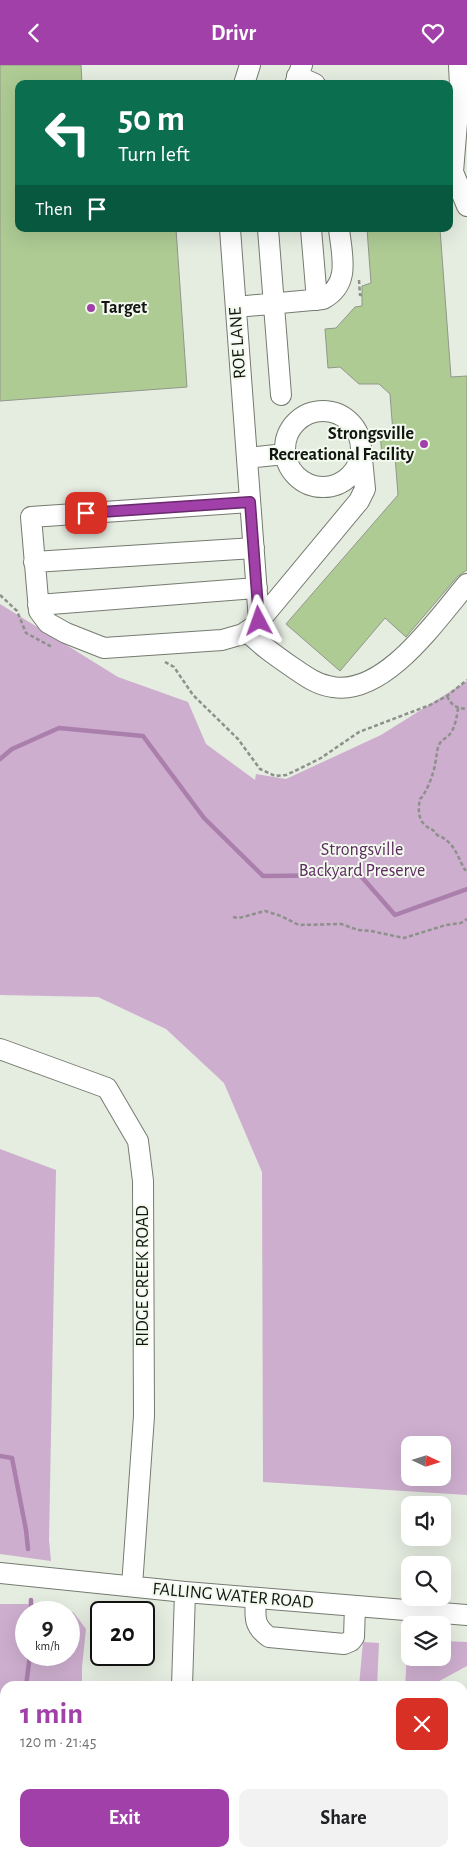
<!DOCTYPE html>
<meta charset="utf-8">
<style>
body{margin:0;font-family:"Alegreya Sans",sans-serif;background:#f2f2f2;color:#202124;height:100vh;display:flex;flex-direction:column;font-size:19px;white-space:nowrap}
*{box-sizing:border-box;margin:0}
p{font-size:16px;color:#757577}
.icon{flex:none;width:28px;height:28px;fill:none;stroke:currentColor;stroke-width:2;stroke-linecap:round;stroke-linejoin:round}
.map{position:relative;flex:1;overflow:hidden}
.panel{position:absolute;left:0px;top:1616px;width:468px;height:176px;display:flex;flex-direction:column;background:#fff;border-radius:15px 15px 0 0;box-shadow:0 5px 20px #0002}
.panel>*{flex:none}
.guide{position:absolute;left:15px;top:15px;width:438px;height:152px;border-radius:10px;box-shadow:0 5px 20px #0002;background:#0b6e4f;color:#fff;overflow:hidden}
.needle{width:32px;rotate:94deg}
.buttons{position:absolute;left:401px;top:1371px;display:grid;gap:10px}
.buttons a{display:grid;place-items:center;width:50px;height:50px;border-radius:10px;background:#fff;box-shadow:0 5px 20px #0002;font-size:25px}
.speed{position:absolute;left:15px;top:1536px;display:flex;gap:10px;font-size:25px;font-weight:700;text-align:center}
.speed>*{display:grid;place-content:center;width:65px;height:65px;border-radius:50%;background:#fff;box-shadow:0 5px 20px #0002;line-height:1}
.speed small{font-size:12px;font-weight:400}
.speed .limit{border:2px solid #111;border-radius:8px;background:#fff;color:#111}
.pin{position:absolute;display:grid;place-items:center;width:42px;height:42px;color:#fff;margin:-21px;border-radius:10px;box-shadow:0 2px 8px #0006}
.me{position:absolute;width:55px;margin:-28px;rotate:356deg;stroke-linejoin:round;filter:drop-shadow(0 0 4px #0008)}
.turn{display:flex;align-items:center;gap:18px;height:105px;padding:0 20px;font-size:22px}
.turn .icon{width:65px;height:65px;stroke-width:2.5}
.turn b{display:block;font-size:35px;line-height:42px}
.then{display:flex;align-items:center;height:48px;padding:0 20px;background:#0003;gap:10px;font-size:19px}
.round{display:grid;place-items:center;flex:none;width:52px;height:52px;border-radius:10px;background:#f2f2f2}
.summary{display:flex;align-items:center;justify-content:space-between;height:85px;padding:0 20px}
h1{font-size:30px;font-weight:600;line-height:38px;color:#a040a8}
.action{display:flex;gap:10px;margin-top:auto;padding:10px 20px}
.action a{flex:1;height:58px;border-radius:10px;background:#a040a8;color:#fff;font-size:20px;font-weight:600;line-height:58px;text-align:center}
.action a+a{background:#f2f2f2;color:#202124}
header{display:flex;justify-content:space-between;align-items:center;height:65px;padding:0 20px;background:#a040a8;color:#fff;font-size:22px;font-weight:600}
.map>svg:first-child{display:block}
.green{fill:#ceaecf;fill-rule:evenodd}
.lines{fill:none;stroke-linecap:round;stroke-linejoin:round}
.stream{stroke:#aa7fac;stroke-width:4.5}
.building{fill:#aecb94;stroke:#91978c}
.minor-casing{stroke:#757b70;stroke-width:22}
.path{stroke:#8c9189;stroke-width:2.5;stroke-dasharray:4 2.5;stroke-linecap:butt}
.minor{stroke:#fff;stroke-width:20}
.route-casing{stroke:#682a6d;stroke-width:12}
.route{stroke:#a040a8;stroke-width:9}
.poi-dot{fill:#a040a8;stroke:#f2f9ed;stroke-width:2}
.labels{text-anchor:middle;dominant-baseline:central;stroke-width:4;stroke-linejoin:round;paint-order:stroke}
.poi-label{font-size:18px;font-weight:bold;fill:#131511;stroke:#f2f9ed;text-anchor:start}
.street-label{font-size:18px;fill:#131511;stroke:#f2f9ed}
.park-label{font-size:18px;fill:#5e2962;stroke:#f2f9ed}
</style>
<header><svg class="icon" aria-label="back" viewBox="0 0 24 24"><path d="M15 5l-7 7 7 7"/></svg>Drivr<svg class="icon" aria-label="heart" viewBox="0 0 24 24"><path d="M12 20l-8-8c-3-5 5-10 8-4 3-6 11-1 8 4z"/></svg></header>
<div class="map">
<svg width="467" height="1792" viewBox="0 0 467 1792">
<rect width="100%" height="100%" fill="#e5ece0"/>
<path class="green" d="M0 539 118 612 188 637 206 679 255 715 256 709 286 714 381 670 467 616V1430L263 1417 262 1107 224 1018 166 964 98 932 0 930ZM410 1380H442V1412H410Z
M0 1084 56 1105 49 1475 51 1496 0 1489Z
M0 1539H56L74 1548 86 1564 82 1602V1621H5V1788H140L141 1792H0ZM26 1548H69V1590H26Z
M408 1575H410V1592H442L443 1576 467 1577V1601L430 1621H405Z
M363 1577 379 1578 377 1621H359Z
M463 1649 467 1650V1792H319L323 1788H462Z"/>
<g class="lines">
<path class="stream" d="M0 694 12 684 59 663 143 671 204 753 263 811 360 810 395 850 467 824
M0 1391 12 1393 26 1465 28 1484
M31 1535V1548
M26 1621 30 1590
M0 1695 5 1681
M0 1711 5 1723
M32 1788 34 1792"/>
</g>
<path class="building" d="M0 0H81L82 19H19V164H176L187 322 0 336Z
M367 164H440L451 312 467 311V505L458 511 406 572 385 553 340 606 286 559 398 430 395 391H382L380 368H393L390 329 379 319H359L340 302 328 303 325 264 336 263 355 242 362 241V221L371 218Z"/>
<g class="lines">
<defs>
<path id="minor" d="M459 0 460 21 453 107 467 141
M297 11 315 19
M244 19 250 0
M295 19 302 0
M230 164 259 556
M268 164 281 330
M311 164 317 235
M236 242 323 234C351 219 342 191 339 164
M285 384a38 38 0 1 1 76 0a38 38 0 1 1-76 0Z
M247 393 285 389
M250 437 31 452 39 546 48 558 66 568 104 583 222 575 243 569 256 560 359 436 365 424 361 384
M34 497 254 483
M38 540 257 523
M247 566C260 580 276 591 292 602 305 611 317 620 333 622 385 631 437 554 467 519
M0 984 107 1023 138 1076 143 1116 144 1351 132 1521
M0 1508 185 1527 467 1550
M256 1533C255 1551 253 1561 269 1572L344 1579 351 1576 354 1572 355 1541
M182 1621 185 1527
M246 1788 248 1792"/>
</defs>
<use href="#minor" class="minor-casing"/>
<path class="path" d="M359 215 360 230H362
M0 530 17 546 26 568 52 582
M165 597 174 602 193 630 238 674 260 704 275 711 286 710 299 704 321 693 359 667 430 640 447 631 467 615
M447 631C452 641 456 643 467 644
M458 643C457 651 455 663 450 669 446 674 441 674 439 680 436 687 437 692 435 699 434 708 426 729 420 734 418 744 418 754 425 760 430 765 433 763 437 770 454 776 457 791 465 805L467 804
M233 852 239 853 265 846 281 851 299 860 341 859 358 865 371 866 404 873 446 860 461 858 467 854"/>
<use href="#minor" class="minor"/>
</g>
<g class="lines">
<defs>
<path id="route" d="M86 448 250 437 259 556"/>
</defs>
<use href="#route" class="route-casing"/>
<use href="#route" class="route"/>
</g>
<g class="poi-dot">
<circle cx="91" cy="243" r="5"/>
<circle cx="424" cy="379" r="5"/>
</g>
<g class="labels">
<g class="poi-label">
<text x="101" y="243">Target</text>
<text x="414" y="369" text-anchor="end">Strongsville<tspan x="414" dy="21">Recreational Facility</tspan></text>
</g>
<g class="street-label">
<text transform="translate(238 278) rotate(-94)">ROE LANE</text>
<text transform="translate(143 1211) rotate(-90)">RIDGE CREEK ROAD</text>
<text transform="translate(233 1531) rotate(5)">FALLING WATER ROAD</text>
</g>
<g class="park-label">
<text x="362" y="785">Strongsville<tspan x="362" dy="21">Backyard Preserve</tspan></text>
</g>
</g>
</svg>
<div class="buttons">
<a><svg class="needle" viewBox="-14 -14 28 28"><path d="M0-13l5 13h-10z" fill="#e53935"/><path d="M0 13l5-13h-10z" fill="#757577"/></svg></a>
<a><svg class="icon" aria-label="sound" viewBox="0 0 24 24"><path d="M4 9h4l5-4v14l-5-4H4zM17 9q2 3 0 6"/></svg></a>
<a><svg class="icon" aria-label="search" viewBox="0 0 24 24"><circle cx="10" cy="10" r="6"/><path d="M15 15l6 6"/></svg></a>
<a><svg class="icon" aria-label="layers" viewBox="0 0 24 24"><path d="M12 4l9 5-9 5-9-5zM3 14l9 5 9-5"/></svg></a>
</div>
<div class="speed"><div>9<small>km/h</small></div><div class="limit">20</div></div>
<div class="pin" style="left:86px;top:448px;background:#d93025"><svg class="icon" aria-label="arrive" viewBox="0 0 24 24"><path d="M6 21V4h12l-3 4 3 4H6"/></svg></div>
<svg class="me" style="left:259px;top:556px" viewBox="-20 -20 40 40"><path d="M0-17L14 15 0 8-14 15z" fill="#a040a8" stroke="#fff" stroke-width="4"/></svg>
<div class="guide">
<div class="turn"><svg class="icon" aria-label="left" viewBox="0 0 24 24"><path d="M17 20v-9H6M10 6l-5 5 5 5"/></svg><div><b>50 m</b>Turn left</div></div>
<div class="then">Then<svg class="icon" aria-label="arrive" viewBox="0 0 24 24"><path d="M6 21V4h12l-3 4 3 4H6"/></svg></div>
</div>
<section class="panel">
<div class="summary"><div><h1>1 min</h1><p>120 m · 21:45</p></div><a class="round" style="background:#d93025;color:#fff"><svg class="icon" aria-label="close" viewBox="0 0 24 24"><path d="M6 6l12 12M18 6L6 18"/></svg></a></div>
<div class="action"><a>Exit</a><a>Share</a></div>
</section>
</div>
